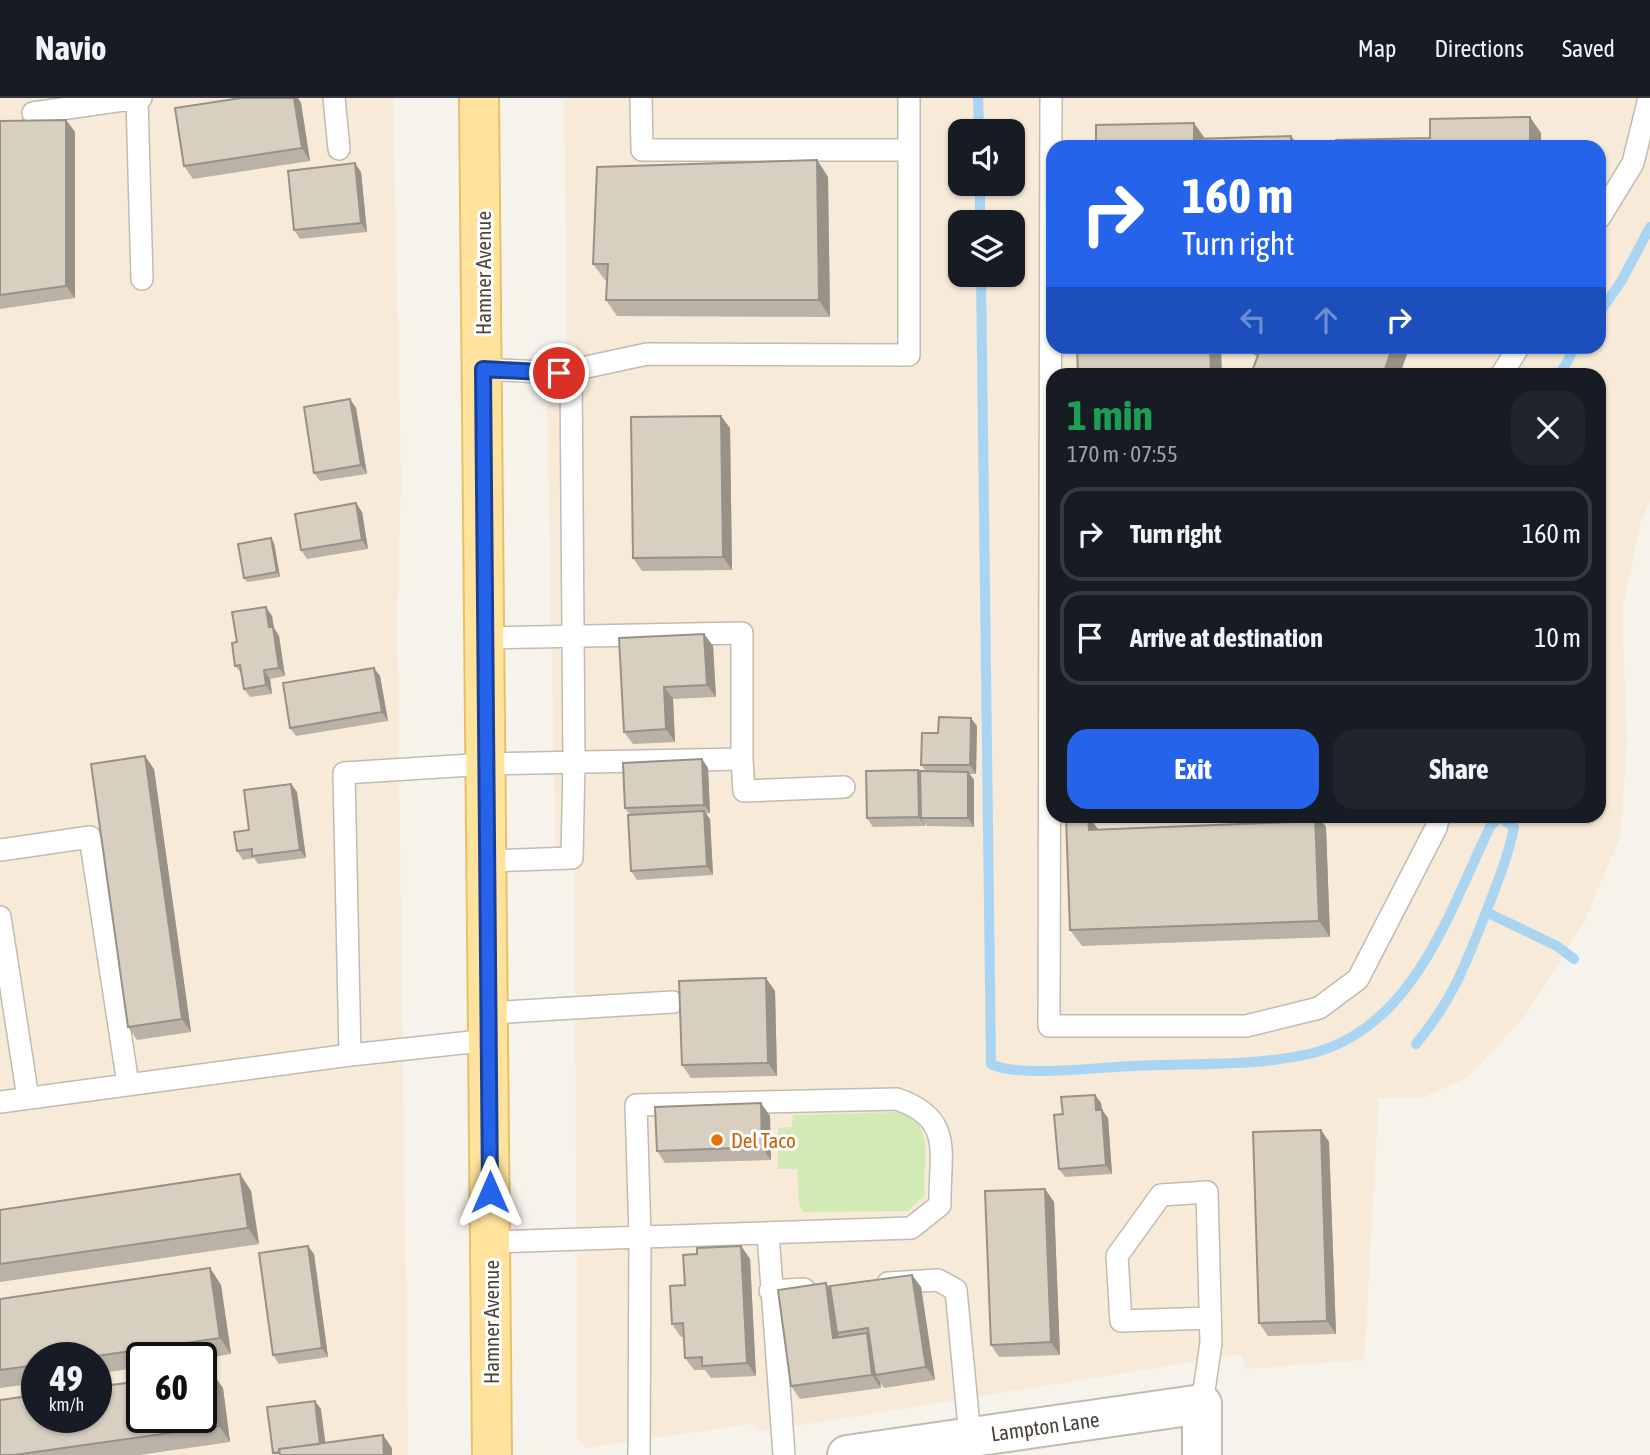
<!DOCTYPE html>
<meta charset="utf-8">
<style>
body{margin:0;font-family:"Asap Condensed",sans-serif;background:#20242c;color:#f1f3f6;height:100vh;display:flex;flex-direction:column;font-size:26px;white-space:nowrap}
*{box-sizing:border-box;margin:0}
p{font-size:23px;color:#9ea1a6}
.icon{flex:none;width:38px;height:38px;fill:none;stroke:currentColor;stroke-width:2;stroke-linecap:round;stroke-linejoin:round}
.map{position:relative;flex:1;overflow:hidden}
.details{position:absolute;left:1046px;top:270px;width:560px;height:455px;display:flex;flex-direction:column;background:#171b24;border-radius:21px;box-shadow:0 2px 5px #0004}
.details>*{flex:none}
.banner{position:absolute;left:1046px;top:42px;width:560px;height:214px;border-radius:21px;box-shadow:0 2px 5px #0004;background:#2563eb;color:#fff;overflow:hidden}
.buttons{position:absolute;left:948px;top:21px;display:grid;gap:14px}
.buttons a{display:grid;place-items:center;width:77px;height:77px;border-radius:14px;background:#171b24;box-shadow:0 2px 5px #0004;font-size:35px}
.speed{position:absolute;left:21px;top:1244px;display:flex;gap:14px;font-size:35px;font-weight:700;text-align:center}
.speed>*{display:grid;place-content:center;width:91px;height:91px;border-radius:50%;background:#171b24;box-shadow:0 2px 5px #0004;line-height:1}
.speed small{font-size:18px;font-weight:400}
.speed .limit{border:4px solid #111;border-radius:10px;background:#fff;color:#111}
.pin{position:absolute;display:grid;place-items:center;width:60px;height:60px;color:#fff;margin:-30px;border:4px solid #fff;border-radius:50%;box-shadow:0 2px 7px #0007}
.me{position:absolute;width:77px;margin:-38px;rotate:0deg;stroke-linejoin:round;filter:drop-shadow(0 0 5px #0008)}
.turn{display:flex;align-items:center;gap:24px;height:147px;padding:0 21px;font-size:32px}
.turn .icon{width:91px;height:91px;stroke-width:2.5}
.turn b{display:block;font-size:49px;line-height:60px}
.lanes{display:flex;align-items:center;height:66px;padding:0 21px;background:#0003;justify-content:center;gap:35px;direction:ltr}
.lanes .off{opacity:.35}
.round{display:grid;place-items:center;flex:none;width:74px;height:74px;border-radius:21px;background:#20242c}
.headline{display:flex;align-items:center;justify-content:space-between;height:119px;padding:0 21px}
h1{font-size:42px;font-weight:700;line-height:52px;color:#1e9e55}
.cta{display:flex;gap:14px;margin-top:auto;padding:14px 21px}
.cta a{flex:1;height:80px;border-radius:21px;background:#2563eb;color:#fff;font-size:28px;font-weight:700;line-height:80px;text-align:center}
.cta a+a{background:#20242c;color:#f1f3f6}
ul{padding:0;list-style:none}
li{display:flex;align-items:center;gap:21px;height:94px;margin:0 14px 10px;padding:0 7px;border:4px solid #363941;border-radius:21px}
li div{flex:1}
li b{display:block;font-size:26px}
li em{font-style:normal}
header{display:flex;align-items:center;gap:42px;box-sizing:border-box;height:98px;padding:0 35px;background:#171b24;border-bottom:2px solid #363941}
header strong{font-size:33px}
nav{display:flex;gap:38px;margin-inline-start:auto;font-size:24px}
.map>svg:first-child{display:block}
.commercial{fill:#f7ead8;fill-rule:evenodd}
.green{fill:#d2eab5}
.lines{fill:none;stroke-linecap:round;stroke-linejoin:round}
.stream{stroke:#a9d4f2;stroke-width:10}
.lane-casing{stroke:#c2bbae;stroke-width:24}
.street-casing{stroke:#c2bbae;stroke-width:42}
.primary-casing{stroke:#e6c16a;stroke-width:42}
.lane{stroke:#fff;stroke-width:21}
.street{stroke:#fff;stroke-width:38}
.primary{stroke:#ffe39c;stroke-width:38}
.wall{fill:#bab2a6}
.shaded-wall{fill:#979187}
.building{fill:#d8cfc1;stroke:#979187;stroke-width:2}
.route-casing{stroke:#184099;stroke-width:18}
.route{stroke:#2563eb;stroke-width:12}
.food-dot{fill:#e8710a;stroke:#fff;stroke-width:2.5}
.labels{text-anchor:middle;dominant-baseline:central;stroke-width:6;stroke-linejoin:round;paint-order:stroke}
.street-label{font-size:21px;fill:#4b4439;stroke:#fff}
.food-label{font-size:21px;fill:#c56008;stroke:#fff;text-anchor:start}
</style>
<header>
<strong>Navio</strong>
<nav><a>Map</a><a>Directions</a><a>Saved</a></nav>
</header>
<div class="map">
<svg width="1650" height="1357" viewBox="0 0 1650 1357">
<rect width="100%" height="100%" fill="#f6f3ec"/>
<path class="commercial" d="M0 0H393L401 382 397 521 408 1357H0ZM37 1260H96V1320H37ZM142 1260H201V1320H142Z
M564 0H1650V404L1641 423 1622 512 1627 642 1620 739 1584 824 1525 918 1467 980 1421 1000H1379L1364 1262 1245 1271 1242 1256 764 1333 750 1326 586 1350 578 1342 574 769 556 770 547 299 568 298ZM961 33H1013V86H961ZM1054 49H1600V248H1054ZM961 124H1013V177H961ZM1054 276H1600V718H1054Z"/>
<path class="green" d="M900 1014C937 1025 922 1066 925 1097L908 1113 804 1114 799 1107 797 1071H778V1030L792 1029 793 1017Z"/>
<g class="lines">
<path class="stream" d="M978 0 979 33
M980 86V124
M981 177 991 966C1017 980 1100 969 1133 968 1192 965 1255 969 1313 955 1415 928 1449 813 1490 729L1499 719 1514 729C1508 760 1496 788 1485 817 1463 872 1454 899 1416 946
M1600 214 1622 182 1650 129
M1560 276 1576 248
M1486 814 1557 848 1574 861"/>
<defs>
<path id="lane" d="M141 0 137 1 142 181
M334 0 339 51
M641 0 642 52H909
M1051 0 1049 928H1246L1319 910 1358 881 1436 730 1439 718
M33 15 137 0
M1600 119 1633 65 1649 0
M483 271 559 275 647 256 909 257V0
M1502 276 1519 248
M486 540 742 535V661
M0 752 90 739 128 986
M488 763 572 760 574 664 571 273
M0 819 28 1000
M489 915 673 904
M490 942 350 957 344 675 487 666 742 661 744 693 844 689
M0 1004 350 957
M768 1135 784 1357
M490 1144 911 1130 940 1107C939 1055 955 1021 897 1001L636 1007 640 1138 639 1357
M888 1185 938 1182 956 1192 970 1339
M770 1193 804 1191
M1202 1306 1211 1245 1207 1094 1161 1097 1117 1158 1121 1223 1210 1220"/>
<path id="street" d="M847 1357 1202 1306V1357"/>
<path id="primary" d="M479 0 492 1357"/>
</defs>
<use href="#lane" class="lane-casing"/>
<use href="#street" class="street-casing"/>
<use href="#primary" class="primary-casing"/>
<use href="#lane" class="lane"/>
<use href="#street" class="street"/>
<use href="#primary" class="primary"/>
</g>
<path class="wall" d="M301 5 310 63 193 81 184 68Z
M66 22 75 34V200L0 211V23Z
M817 62 828 79 830 219 617 218 606 202 607 182H605L593 166Z
M361 74 367 134 300 141 294 132Z
M350 301 356 310 367 376 320 383 314 375Z
M721 318 730 330 732 472 642 473 633 460Z
M356 405 362 414 368 451 307 461 301 452Z
M274 445 280 479 247 484 244 480Z
M272 518 274 530 279 538 285 578 270 581 272 596 250 599 244 591 242 576 235 568 237 544Z
M704 536 713 548 716 599 673 601 675 644 633 646 624 634Z
M380 578 388 623 296 638 290 630Z
M977 628 976 676H970L974 682V729L927 728 925 726V728L873 729 867 720 920 675 926 673 921 667 938 635Z
M702 661 708 670 710 715 706 716 710 721 713 777 637 782 631 773 630 717 625 710Z
M154 671 191 934 137 942 128 929Z
M291 686 297 694 306 760 258 766 254 760 243 762 237 753 249 732Z
M1088 718 1098 731 1326 729 1330 839 1082 848 1070 832Z
M775 893 777 978 691 980 682 967Z
M1095 997 1101 1005 1102 1012 1108 1020 1112 1076 1065 1079 1059 1071 1063 1016Z
M761 1005 770 1018 771 1062 665 1065 657 1053Z
M1321 1032 1329 1044 1336 1236 1268 1238 1259 1225Z
M240 1076 251 1093 259 1146 0 1184V1112Z
M1045 1091 1054 1104 1060 1257 999 1259 991 1247Z
M741 1148 750 1161 756 1278 711 1280 705 1272H694L685 1260 684 1239H681L672 1226 685 1187 697 1156Z
M314 1156 328 1259 279 1266 273 1257Z
M210 1170 221 1187 231 1256 201 1261 142 1260V1269L96 1276V1260H37V1285L0 1290V1201Z
M912 1177 921 1189 935 1282 884 1290 880 1284 881 1290 800 1301 791 1288 830 1191Z
M223 1290 230 1344 139 1357H0Z"/>
<path class="shaded-wall" d="M294 0H298L301 5 310 63 302 50Z
M1530 19 1541 35V49H1530Z
M66 22 75 34V200L66 188Z
M1194 25 1206 42 1194 41Z
M1291 38 1299 49H1291Z
M817 62 828 79 830 219 819 202Z
M355 65 361 74 367 134 361 125Z
M1210 248H1221L1222 276H1211Z
M1393 248H1410L1400 276H1383Z
M350 301 356 310 367 376 361 367Z
M721 318 730 330 732 472 723 459Z
M356 405 362 414 368 451 362 442Z
M271 440 274 445 280 479 277 474Z
M266 509 272 518 274 530 279 538 285 578 279 570 269 529Z
M704 536 713 548 716 599 707 587Z
M374 570 380 578 388 623 382 614Z
M264 572 270 581 272 596 266 587Z
M664 589 673 601 675 644 666 631Z
M971 620 977 628 976 676 970 667Z
M145 658 154 671 191 934 182 921Z
M702 661 708 670 710 715 704 707Z
M918 672 924 681 921 720 925 728 919 719Z
M968 674 974 682V729L968 720Z
M291 686 297 694 306 760 300 752Z
M704 713 710 721 713 777 707 768Z
M1088 718 1100 734 1089 732Z
M1315 718H1318L1326 729 1330 839 1319 823Z
M766 880 775 893 777 978 768 965Z
M1095 997 1101 1005 1102 1012 1108 1020 1112 1076 1106 1067 1096 1012Z
M761 1005 770 1018 771 1062 762 1049Z
M1321 1032 1329 1044 1336 1236 1327 1223Z
M240 1076 251 1093 259 1146 248 1130Z
M1045 1091 1054 1104 1060 1257 1051 1244Z
M308 1148 314 1156 328 1259 322 1250Z
M741 1148 750 1161 756 1278 747 1265Z
M210 1170 221 1187 231 1256 220 1240Z
M912 1177 921 1189 935 1282 926 1269Z
M826 1185 835 1197 837 1235 840 1240H833Z
M867 1235 876 1248 875 1277 880 1284 881 1290 872 1277Z
M211 1273 223 1290 230 1344 219 1328Z
M315 1303 321 1311 327 1357 321 1348Z
M383 1337 392 1350V1357H384Z"/>
<path class="building" d="M241 0H294L302 50 184 68 175 10Z
M1530 19V49H1336V42L1430 40V21Z
M66 22V188L0 197V23Z
M1194 25V41L1291 38V49H1096V27Z
M817 62 819 202H606L608 166H593L597 69Z
M355 65 361 125 294 132 288 73Z
M1077 248H1210L1211 276H1078Z
M1255 248H1393L1383 276H1251L1258 257 1253 255Z
M350 301 361 367 314 375 304 309Z
M721 318 723 459 633 460 631 319Z
M356 405 362 442 301 452 295 416Z
M271 440 277 474 244 480 238 446Z
M266 509 269 529H273L279 570 264 572 266 587 244 591 240 567 235 568 232 545 237 544 232 514Z
M704 536 707 587 664 589 666 631 624 634 619 540Z
M374 570 382 614 290 630 283 585Z
M939 619 971 620 970 667H921L922 635H938Z
M145 658 182 921 128 929 91 666Z
M702 661 704 707 625 710 623 665Z
M918 672 919 719 867 720 866 673Z
M920 673 968 674V720H921Z
M291 686 300 752 252 758V751L237 753 234 734 249 732 244 692Z
M704 713 707 768 631 773 628 717Z
M1088 718 1089 732 1289 724 1288 718H1315L1319 823 1070 832 1066 719Z
M766 880 768 965 682 967 679 883Z
M1095 997 1096 1012H1102L1106 1067 1059 1071 1054 1017 1063 1016 1061 999Z
M761 1005 762 1049 657 1053 655 1009Z
M1321 1032 1327 1223 1259 1225 1253 1034Z
M240 1076 248 1130 0 1166V1112Z
M1045 1091 1051 1244 991 1247 985 1093Z
M308 1148 322 1250 273 1257 259 1155Z
M741 1148 747 1265 702 1268V1259L685 1260 683 1225 672 1226 670 1188 685 1187 683 1157 697 1156V1150Z
M210 1170 220 1240 83 1260H37V1267L0 1272V1201Z
M912 1177 926 1269 875 1277 868 1230 837 1235 830 1188Z
M826 1185 833 1240 867 1235 872 1277 791 1288 778 1192Z
M211 1273 219 1328 14 1357H0V1302L37 1297V1320H96V1289L142 1283V1320H201V1275Z
M315 1303 320 1346 279 1351V1354L273 1355 267 1309Z
M383 1337 384 1357H280L279 1351Z"/>
<g class="lines">
<defs>
<path id="route" d="M490 1094 483 271 559 275"/>
</defs>
<use href="#route" class="route-casing"/>
<use href="#route" class="route"/>
</g>
<circle class="food-dot" cx="717" cy="1042" r="7"/>
<g class="labels">
<g class="street-label">
<text transform="translate(483 175) rotate(-90)">Hamner Avenue</text>
<text transform="translate(491 1224) rotate(-90)">Hamner Avenue</text>
<text transform="translate(1045 1328) rotate(-8)">Lampton Lane</text>
</g>
<g class="food-label">
<text x="731" y="1042">Del Taco</text>
</g>
</g>
</svg>
<div class="buttons">
<a><svg class="icon" aria-label="sound" viewBox="0 0 24 24"><path d="M4 9h4l5-4v14l-5-4H4zM17 9q2 3 0 6"/></svg></a>
<a><svg class="icon" aria-label="layers" viewBox="0 0 24 24"><path d="M12 4l9 5-9 5-9-5zM3 14l9 5 9-5"/></svg></a>
</div>
<div class="speed"><div>49<small>km/h</small></div><div class="limit">60</div></div>
<div class="pin" style="left:559px;top:275px;background:#d93025"><svg class="icon" aria-label="arrive" viewBox="0 0 24 24"><path d="M6 21V4h12l-3 4 3 4H6"/></svg></div>
<svg class="me" style="left:490px;top:1094px" viewBox="-20 -20 40 40"><path d="M0-17L14 15 0 8-14 15z" fill="#2563eb" stroke="#fff" stroke-width="4"/></svg>
<div class="banner">
<div class="turn"><svg class="icon" aria-label="right" viewBox="0 0 24 24"><path d="M7 20v-9h11M14 6l5 5-5 5"/></svg><div><b>160 m</b>Turn right</div></div>
<div class="lanes"><svg class="icon off" aria-label="left" viewBox="0 0 24 24"><path d="M17 20v-9H6M10 6l-5 5 5 5"/></svg><svg class="icon off" aria-label="ahead" viewBox="0 0 24 24"><path d="M12 20V5M6 11l6-6 6 6"/></svg><svg class="icon" aria-label="right" viewBox="0 0 24 24"><path d="M7 20v-9h11M14 6l5 5-5 5"/></svg></div>
</div>
<section class="details">
<div class="headline"><div><h1>1 min</h1><p>170 m · 07:55</p></div><a class="round"><svg class="icon" aria-label="close" viewBox="0 0 24 24"><path d="M6 6l12 12M18 6L6 18"/></svg></a></div>
<ul>
<li><svg class="icon" aria-label="right" viewBox="0 0 24 24"><path d="M7 20v-9h11M14 6l5 5-5 5"/></svg><div><b>Turn right</b></div><em>160 m</em></li>
<li><svg class="icon" aria-label="arrive" viewBox="0 0 24 24"><path d="M6 21V4h12l-3 4 3 4H6"/></svg><div><b>Arrive at destination</b></div><em>10 m</em></li>
</ul>
<div class="cta"><a>Exit</a><a>Share</a></div>
</section>
</div>
